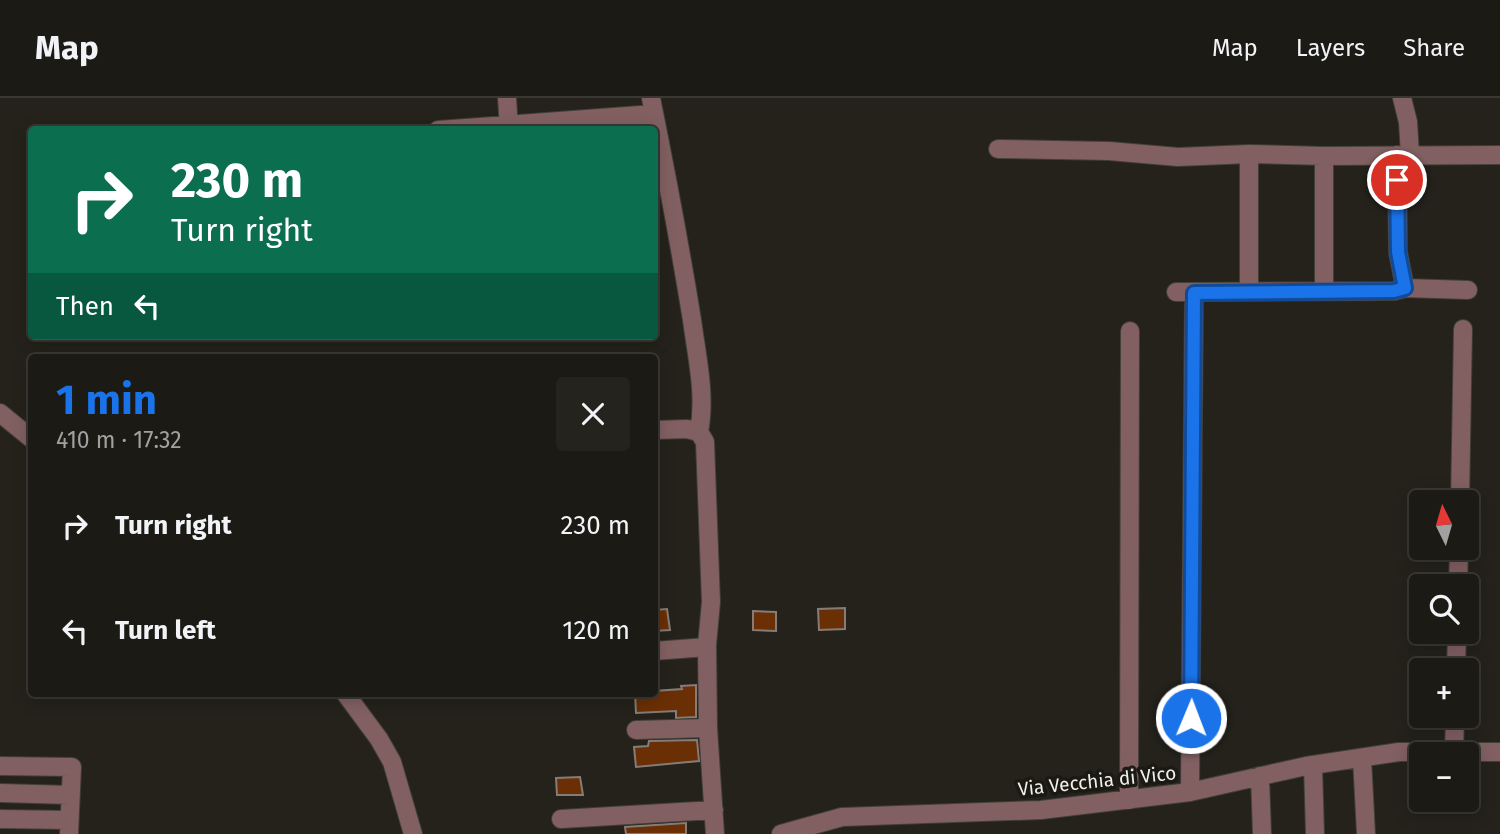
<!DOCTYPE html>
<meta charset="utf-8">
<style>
body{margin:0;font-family:"Fira Sans",sans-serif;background:#24231d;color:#f1f3f6;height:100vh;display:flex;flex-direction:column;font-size:26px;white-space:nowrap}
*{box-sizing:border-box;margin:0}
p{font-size:23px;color:#a0a1a0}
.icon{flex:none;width:38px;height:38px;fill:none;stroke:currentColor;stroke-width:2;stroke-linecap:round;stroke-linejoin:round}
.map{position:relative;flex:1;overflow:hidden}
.side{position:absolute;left:28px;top:256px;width:630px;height:343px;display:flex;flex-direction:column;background:#1b1a14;border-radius:7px;box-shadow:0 4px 18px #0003,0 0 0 2px #393834}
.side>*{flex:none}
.top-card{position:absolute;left:28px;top:28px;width:630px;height:214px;border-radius:7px;box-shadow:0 4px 18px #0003,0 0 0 2px #393834;background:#0b6e4f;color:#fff;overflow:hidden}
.needle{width:46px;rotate:355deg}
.controls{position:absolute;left:1409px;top:392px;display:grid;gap:14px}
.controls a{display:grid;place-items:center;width:70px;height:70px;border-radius:7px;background:#1b1a14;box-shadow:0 4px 18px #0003,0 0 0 2px #393834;font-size:35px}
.pin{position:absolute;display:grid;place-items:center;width:60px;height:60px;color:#fff;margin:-30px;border:4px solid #fff;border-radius:50%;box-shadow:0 2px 7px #0007}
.me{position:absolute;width:77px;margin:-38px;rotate:1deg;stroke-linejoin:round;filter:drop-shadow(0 0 5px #0008)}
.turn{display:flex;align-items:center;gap:24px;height:147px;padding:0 28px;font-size:32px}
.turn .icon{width:91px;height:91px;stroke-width:2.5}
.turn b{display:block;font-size:49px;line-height:60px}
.then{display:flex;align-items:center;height:66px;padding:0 28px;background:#0003;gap:14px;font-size:26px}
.round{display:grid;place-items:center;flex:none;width:74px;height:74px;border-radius:7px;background:#24231d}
.overview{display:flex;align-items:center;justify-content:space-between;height:119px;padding:0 28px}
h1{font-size:42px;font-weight:700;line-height:52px;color:#1a73e8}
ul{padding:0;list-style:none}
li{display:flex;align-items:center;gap:21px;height:105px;padding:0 28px}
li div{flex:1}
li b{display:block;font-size:26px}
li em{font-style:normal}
header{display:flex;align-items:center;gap:42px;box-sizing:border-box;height:98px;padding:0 35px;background:#1b1a14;border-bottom:2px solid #393834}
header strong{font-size:33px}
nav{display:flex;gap:38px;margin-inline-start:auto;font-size:24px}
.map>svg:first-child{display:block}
.building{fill:#6b2f05;stroke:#857c77;stroke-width:2}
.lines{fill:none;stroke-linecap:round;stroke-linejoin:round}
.minor-casing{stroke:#413f38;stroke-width:20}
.minor{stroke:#826062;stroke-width:18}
.route-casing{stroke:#114b97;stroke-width:18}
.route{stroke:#1a73e8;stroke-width:12}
.labels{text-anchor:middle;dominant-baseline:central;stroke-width:7;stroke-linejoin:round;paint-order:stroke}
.street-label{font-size:19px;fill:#f1f0eb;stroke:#1a1912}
</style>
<header>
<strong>Map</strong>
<nav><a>Map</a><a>Layers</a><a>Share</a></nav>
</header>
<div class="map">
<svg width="1500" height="736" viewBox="0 0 1500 736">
<rect width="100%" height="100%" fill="#24221b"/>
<path class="building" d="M845 510V531L819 532 818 511Z
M667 511 670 532 654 533V512Z
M753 513 776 514V533L753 532Z
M696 587V619L676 620V613L636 615 635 595H654V593L682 591 681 588Z
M697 642 699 663 636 669 634 649 648 648 649 643Z
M580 679 583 697H557L556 680Z
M686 725V736H626L625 729Z"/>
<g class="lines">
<defs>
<path id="minor" d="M507 0 509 32
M651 0C666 74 680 148 692 222 697 260 706 297 699 334
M1402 0 1408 24 1410 57
M438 32 654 16
M998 51 1109 53 1178 59 1249 56 1324 58 1500 57
M1397 57 1398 154 1405 190
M1324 58V193
M1249 193V56
M1176 194 1394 193 1405 190 1468 192
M0 315 32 341
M654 332 687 331 699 334 705 344 711 504 707 547 708 630 715 736
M1460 404 1463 231
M1458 488 1459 450
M654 553 707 549
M1456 572 1457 534
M345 595 379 641 392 664 413 736
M636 632 708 630
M1454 654 1455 618
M1362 660 1366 736
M1313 667 1315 736
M0 668 72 669 69 736
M1260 678 1262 736
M1190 694 1194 195
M0 695 71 697
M1129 702 1130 233
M0 721 69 722
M561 721 714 712
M781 736 842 719 1041 712 1190 694 1306 668 1399 654H1500"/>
</defs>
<use href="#minor" class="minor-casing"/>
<use href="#minor" class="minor"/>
</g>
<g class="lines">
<defs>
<path id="route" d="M1191 620 1194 195 1394 193 1405 190 1398 154 1397 82"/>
</defs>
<use href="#route" class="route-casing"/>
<use href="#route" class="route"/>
</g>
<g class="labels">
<g class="street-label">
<text transform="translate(1097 683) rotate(-6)">Via Vecchia di Vico</text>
</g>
</g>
</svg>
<div class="controls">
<a><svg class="needle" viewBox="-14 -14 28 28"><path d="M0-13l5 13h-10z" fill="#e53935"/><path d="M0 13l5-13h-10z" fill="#a0a1a0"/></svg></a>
<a><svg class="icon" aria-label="search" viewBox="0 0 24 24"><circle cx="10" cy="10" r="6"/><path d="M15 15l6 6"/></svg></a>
<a>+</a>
<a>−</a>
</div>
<div class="pin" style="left:1397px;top:82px;background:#d93025"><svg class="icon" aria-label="arrive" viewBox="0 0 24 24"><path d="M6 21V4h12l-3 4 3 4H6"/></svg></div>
<svg class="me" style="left:1191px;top:620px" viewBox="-20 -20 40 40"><circle r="17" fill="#1a73e8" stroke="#fff" stroke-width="3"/><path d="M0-11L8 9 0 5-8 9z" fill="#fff"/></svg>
<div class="top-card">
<div class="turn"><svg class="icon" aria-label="right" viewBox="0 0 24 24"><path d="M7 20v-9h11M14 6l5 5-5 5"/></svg><div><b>230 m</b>Turn right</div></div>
<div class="then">Then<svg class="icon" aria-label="left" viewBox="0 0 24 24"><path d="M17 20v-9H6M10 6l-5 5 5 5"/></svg></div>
</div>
<section class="side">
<div class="overview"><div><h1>1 min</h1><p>410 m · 17:32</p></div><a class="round"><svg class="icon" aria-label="close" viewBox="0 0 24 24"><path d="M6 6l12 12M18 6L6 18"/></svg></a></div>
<ul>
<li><svg class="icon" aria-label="right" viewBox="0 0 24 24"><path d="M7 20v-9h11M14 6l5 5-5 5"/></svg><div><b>Turn right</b></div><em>230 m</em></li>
<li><svg class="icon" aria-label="left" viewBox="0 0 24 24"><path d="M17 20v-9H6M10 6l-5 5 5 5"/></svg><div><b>Turn left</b></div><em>120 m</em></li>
</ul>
</section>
</div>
